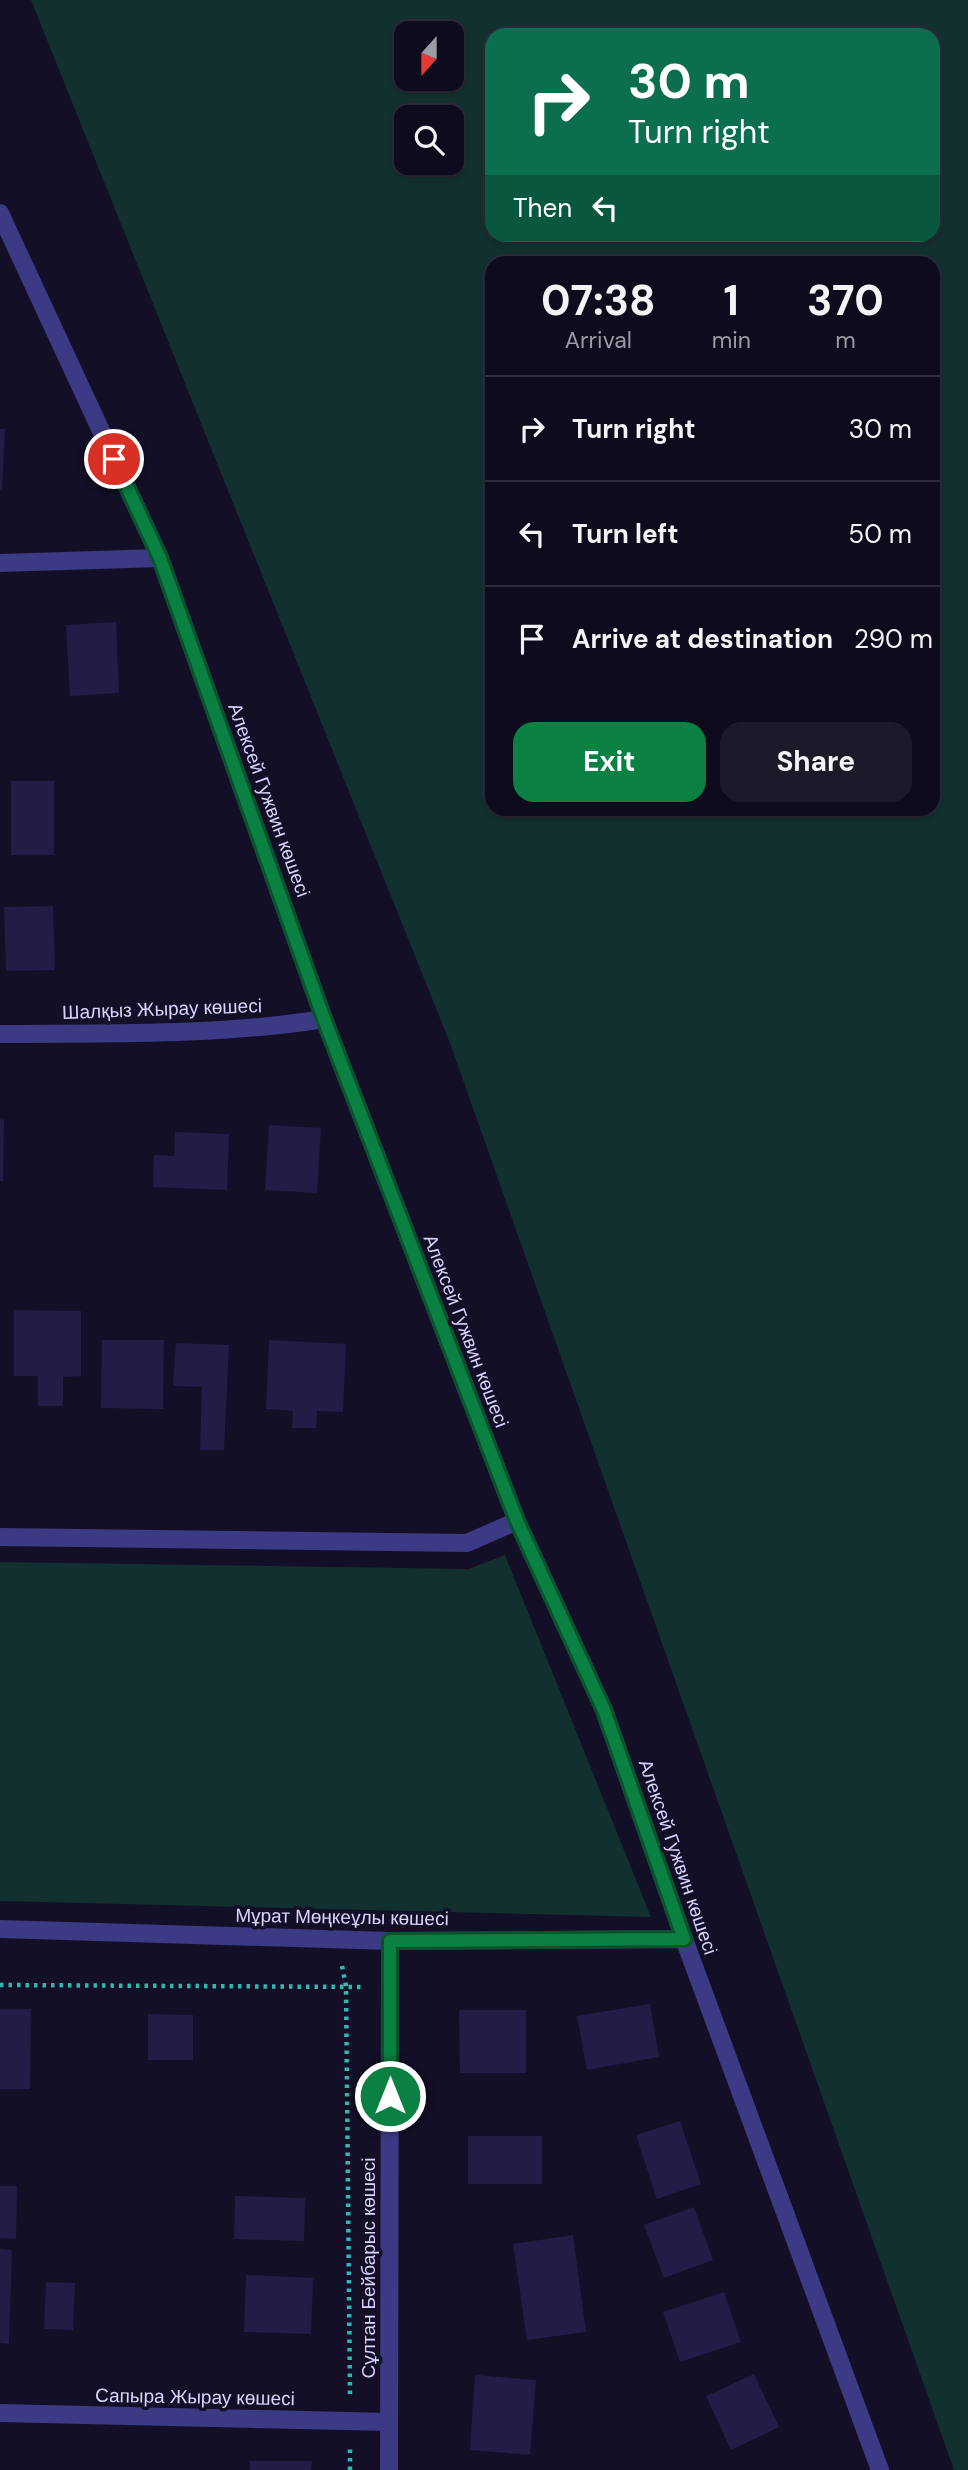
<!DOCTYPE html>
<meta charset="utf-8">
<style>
body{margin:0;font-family:"DM Sans",sans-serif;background:#1c1929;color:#f1f3f6;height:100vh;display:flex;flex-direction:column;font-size:26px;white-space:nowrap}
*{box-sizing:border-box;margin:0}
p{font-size:23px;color:#9b9ba3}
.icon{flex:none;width:38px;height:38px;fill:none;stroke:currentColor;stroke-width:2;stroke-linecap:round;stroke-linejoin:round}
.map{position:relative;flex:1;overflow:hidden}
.sheet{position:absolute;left:485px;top:256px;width:455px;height:560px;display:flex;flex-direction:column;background:#0e0b1c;border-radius:21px;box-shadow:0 2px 5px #0004,0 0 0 2px #2e2b3b}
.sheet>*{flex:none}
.hud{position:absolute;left:485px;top:28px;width:455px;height:214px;border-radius:21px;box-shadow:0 2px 5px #0004,0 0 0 2px #2e2b3b;background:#0b6e4f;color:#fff;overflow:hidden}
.needle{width:46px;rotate:201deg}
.controls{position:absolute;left:394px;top:21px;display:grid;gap:14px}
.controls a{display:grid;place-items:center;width:70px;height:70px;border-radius:14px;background:#0e0b1c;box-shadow:0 2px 5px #0004,0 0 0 2px #2e2b3b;font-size:35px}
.pin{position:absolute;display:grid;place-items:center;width:60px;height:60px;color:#fff;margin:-30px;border:4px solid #fff;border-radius:50%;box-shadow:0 2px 7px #0007}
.me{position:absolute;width:77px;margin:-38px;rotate:0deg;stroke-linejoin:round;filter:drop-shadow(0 0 5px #0008)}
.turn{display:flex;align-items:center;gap:24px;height:147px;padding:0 28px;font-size:32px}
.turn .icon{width:91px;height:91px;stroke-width:2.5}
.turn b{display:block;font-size:49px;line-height:60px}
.then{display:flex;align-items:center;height:66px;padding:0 28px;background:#0003;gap:14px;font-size:26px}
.eta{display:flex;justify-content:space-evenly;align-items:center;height:119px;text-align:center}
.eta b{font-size:42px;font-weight:700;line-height:49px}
.cta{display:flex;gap:14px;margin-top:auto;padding:14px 28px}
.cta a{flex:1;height:80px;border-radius:21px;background:#0b8043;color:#fff;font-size:28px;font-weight:700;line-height:80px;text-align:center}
.cta a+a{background:#1c1929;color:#f1f3f6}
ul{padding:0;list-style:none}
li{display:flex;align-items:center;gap:21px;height:105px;padding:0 28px;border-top:2px solid #2e2b3b}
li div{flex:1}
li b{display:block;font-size:26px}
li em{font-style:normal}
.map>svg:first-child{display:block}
.green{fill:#12302f;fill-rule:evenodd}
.building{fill:#241b47}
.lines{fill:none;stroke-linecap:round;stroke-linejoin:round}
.path{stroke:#2fb8b0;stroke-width:4.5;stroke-dasharray:3.5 5;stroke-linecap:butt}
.street{stroke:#3d3a85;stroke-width:18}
.route-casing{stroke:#07532c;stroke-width:18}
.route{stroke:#0b8043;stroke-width:12}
.labels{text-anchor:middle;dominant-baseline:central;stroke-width:7;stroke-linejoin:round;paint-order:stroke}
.street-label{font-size:19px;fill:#d9d4ff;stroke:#130f26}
</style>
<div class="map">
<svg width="968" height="2470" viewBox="0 0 968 2470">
<rect width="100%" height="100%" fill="#130f26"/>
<path class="green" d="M31 0H968V2470H954L450 1043ZM406 33H452V79H406ZM492 35H933V234H492ZM406 117H452V163H406ZM492 262H933V808H492Z
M505 1555 651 1917 0 1901V1562L469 1569Z"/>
<path class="building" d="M0 429H5L2 490H0Z
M116 622 119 693 70 696 66 625Z
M11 781H54V855H11Z
M53 906 55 970 6 971 4 907Z
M0 1119 4 1120 3 1181H0Z
M269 1125 321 1128 317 1193 265 1190Z
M175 1132 229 1134 227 1190 153 1187 154 1155 174 1156Z
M14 1310 81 1311V1376L63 1377V1406H38V1376H14Z
M102 1340H164L163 1409 101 1408Z
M269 1340 346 1344 343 1412 317 1411 316 1428H292L293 1411 266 1409Z
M176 1343 229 1345 224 1450H200L202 1387 173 1386Z
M650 2004 659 2057 587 2070 577 2016Z
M0 2009H31L30 2089H0Z
M459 2010H526V2073H460Z
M148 2014 193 2015V2060H148Z
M680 2121 701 2184 657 2199 636 2135Z
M468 2136H542V2184H468Z
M0 2186H17L16 2239 0 2238Z
M235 2196 305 2198 304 2241 234 2239Z
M694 2207 713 2260 664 2278 644 2225Z
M573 2235 586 2332 527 2340 513 2244Z
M0 2249 12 2250 9 2344 0 2343Z
M246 2275 313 2278 311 2334 244 2332Z
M46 2282 75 2283 73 2330 44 2329Z
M724 2292 741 2342 680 2362 663 2312Z
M754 2374 779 2427 731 2450 706 2396Z
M475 2375 536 2380 530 2455 470 2450Z
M250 2461H312L311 2470H250Z"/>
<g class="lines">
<path class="path" d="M342 1966 346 1986 350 2395
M0 1985 364 1987
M350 2470V2449"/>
<path class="street" d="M0 213 160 558 324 1019 517 1521 604 1710 684 1939 880 2470
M0 563 160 558
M0 1034C108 1033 217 1036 324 1019
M0 1537 467 1543 517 1521
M0 1929 390 1941 684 1939
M0 2413 389 2422
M389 2470 390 1941"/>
</g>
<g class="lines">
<defs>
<path id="route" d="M114 459 160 558 324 1019 517 1521 604 1710 684 1939 390 1941V2096"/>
</defs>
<use href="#route" class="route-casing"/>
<use href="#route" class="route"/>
</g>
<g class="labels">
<g class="street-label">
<text transform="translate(269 800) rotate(70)">Алексей Гужвин көшесі</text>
<text transform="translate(162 1009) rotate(-2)">Шалқыз Жырау көшесі</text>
<text transform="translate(466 1331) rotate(69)">Алексей Гужвин көшесі</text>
<text transform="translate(678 1857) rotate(71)">Алексей Гужвин көшесі</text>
<text transform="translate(342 1917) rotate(1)">Мұрат Мөңкеұлы көшесі</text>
<text transform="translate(368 2268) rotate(-90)">Сұлтан Бейбарыс көшесі</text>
<text transform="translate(195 2397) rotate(1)">Сапыра Жырау көшесі</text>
</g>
</g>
</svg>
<div class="controls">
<a><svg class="needle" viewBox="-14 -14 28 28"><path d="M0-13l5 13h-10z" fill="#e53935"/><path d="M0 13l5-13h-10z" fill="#9b9ba3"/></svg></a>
<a><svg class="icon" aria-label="search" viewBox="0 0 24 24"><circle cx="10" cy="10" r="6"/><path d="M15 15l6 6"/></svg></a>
</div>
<div class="pin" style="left:114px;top:459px;background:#d93025"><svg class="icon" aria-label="arrive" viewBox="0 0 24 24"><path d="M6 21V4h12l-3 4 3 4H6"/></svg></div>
<svg class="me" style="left:390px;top:2096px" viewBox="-20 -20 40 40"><circle r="17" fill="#0b8043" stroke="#fff" stroke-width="3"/><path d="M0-11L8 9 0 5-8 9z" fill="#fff"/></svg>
<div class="hud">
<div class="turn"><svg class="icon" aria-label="right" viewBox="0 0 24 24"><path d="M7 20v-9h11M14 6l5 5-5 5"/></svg><div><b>30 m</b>Turn right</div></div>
<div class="then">Then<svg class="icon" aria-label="left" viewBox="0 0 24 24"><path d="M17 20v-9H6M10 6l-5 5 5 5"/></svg></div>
</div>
<section class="sheet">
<div class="eta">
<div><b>07:38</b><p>Arrival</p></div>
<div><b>1</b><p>min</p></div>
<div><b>370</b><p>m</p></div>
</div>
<ul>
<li><svg class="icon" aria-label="right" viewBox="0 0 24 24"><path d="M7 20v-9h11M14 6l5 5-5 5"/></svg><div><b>Turn right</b></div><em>30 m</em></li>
<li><svg class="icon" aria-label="left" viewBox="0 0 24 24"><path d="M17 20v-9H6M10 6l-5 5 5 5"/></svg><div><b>Turn left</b></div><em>50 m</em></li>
<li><svg class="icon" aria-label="arrive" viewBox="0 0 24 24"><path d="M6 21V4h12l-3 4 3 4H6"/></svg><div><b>Arrive at destination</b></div><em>290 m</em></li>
</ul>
<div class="cta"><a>Exit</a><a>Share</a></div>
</section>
</div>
